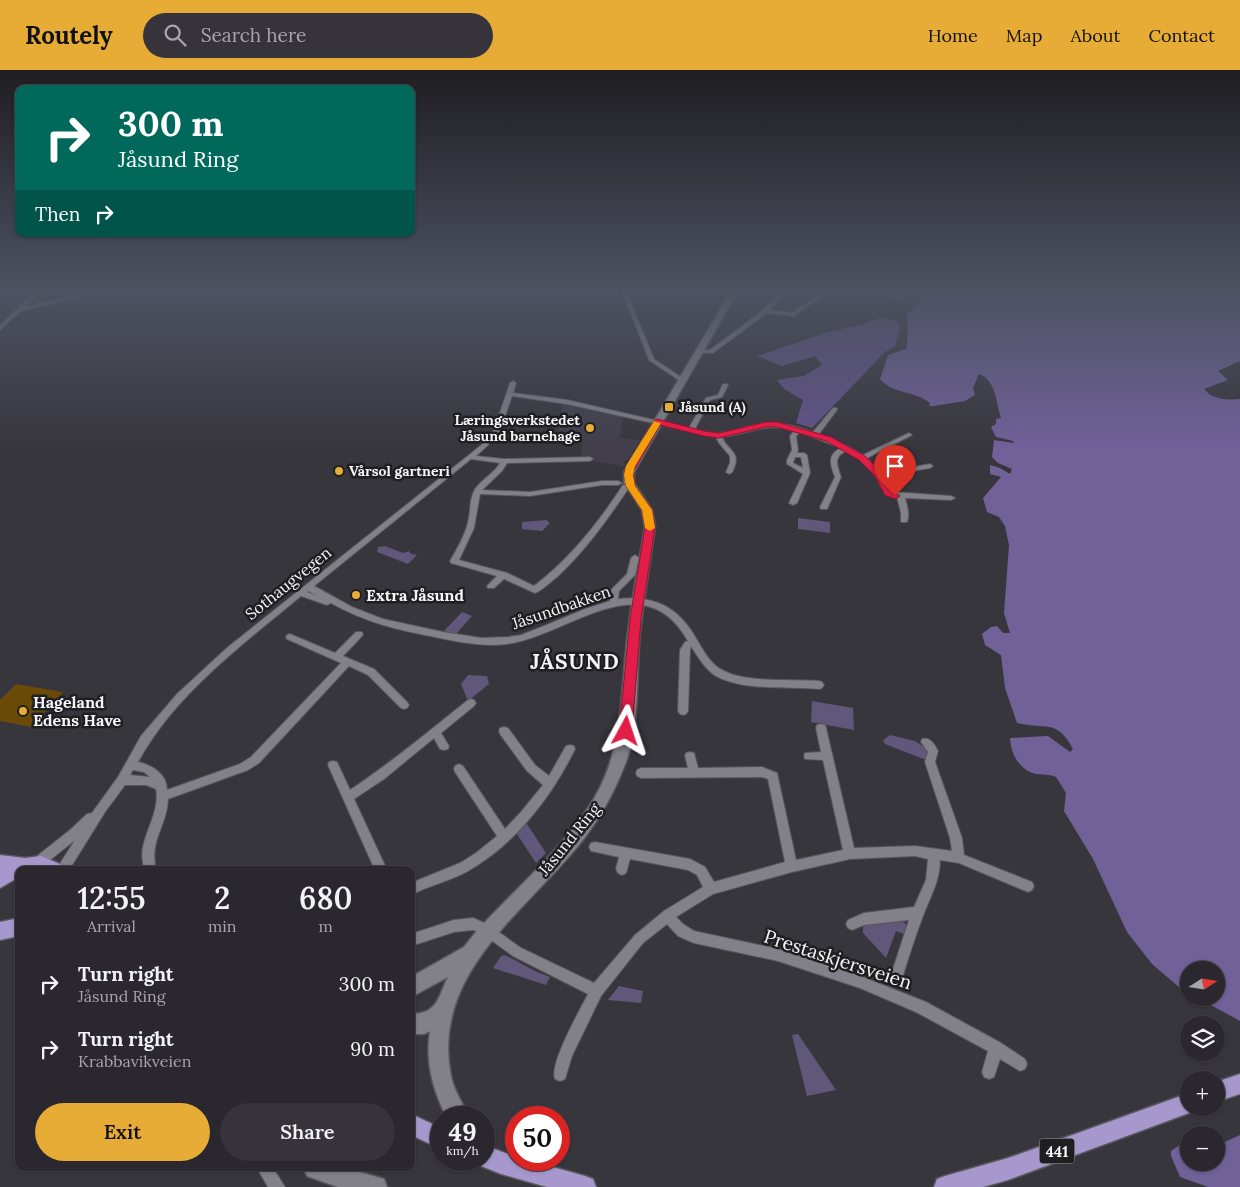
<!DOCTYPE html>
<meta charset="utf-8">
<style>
body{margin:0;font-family:Lora,serif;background:#36343a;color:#f1f3f6;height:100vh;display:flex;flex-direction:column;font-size:19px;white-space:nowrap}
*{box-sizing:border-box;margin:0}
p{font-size:16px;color:#a5a6aa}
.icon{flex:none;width:28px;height:28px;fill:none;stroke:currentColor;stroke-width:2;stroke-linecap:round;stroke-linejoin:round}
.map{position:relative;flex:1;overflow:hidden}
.side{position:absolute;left:15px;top:796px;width:400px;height:305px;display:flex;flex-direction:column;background:#2a282e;border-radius:10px;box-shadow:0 1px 4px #0004,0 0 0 1px #46444a}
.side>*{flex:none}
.banner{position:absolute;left:15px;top:15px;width:400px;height:152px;border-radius:10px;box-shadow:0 1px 4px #0004,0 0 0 1px #46444a;background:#00695c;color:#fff;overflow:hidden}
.needle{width:32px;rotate:78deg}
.buttons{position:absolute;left:1180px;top:891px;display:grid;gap:10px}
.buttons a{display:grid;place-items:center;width:45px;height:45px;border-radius:50%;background:#2a282e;box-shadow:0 1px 4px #0004,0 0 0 1px #46444a;font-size:25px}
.speed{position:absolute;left:430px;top:1036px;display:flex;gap:10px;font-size:25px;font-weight:700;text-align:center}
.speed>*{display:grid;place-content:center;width:65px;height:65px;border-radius:50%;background:#2a282e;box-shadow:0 1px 4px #0004,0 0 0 1px #46444a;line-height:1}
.speed small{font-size:12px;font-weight:400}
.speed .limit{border:8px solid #d22;background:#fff;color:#111}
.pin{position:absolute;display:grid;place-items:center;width:42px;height:42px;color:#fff;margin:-51px -21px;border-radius:50% 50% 50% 0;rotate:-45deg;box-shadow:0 0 5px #0007}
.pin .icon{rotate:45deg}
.me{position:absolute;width:55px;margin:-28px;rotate:5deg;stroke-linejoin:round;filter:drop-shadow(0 0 4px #0008)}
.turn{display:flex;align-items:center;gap:18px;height:105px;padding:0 20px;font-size:22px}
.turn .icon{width:65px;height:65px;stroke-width:2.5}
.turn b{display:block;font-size:35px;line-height:42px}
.then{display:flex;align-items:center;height:48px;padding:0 20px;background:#0003;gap:10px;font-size:19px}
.eta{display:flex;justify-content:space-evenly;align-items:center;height:85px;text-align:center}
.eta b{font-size:30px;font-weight:600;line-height:35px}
.primary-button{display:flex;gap:10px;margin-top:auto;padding:10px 20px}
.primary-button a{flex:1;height:58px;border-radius:30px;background:#e6ac36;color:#111;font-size:20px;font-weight:600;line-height:58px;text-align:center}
.primary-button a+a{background:#36343a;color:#f1f3f6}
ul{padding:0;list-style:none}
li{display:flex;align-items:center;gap:15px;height:65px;padding:0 20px}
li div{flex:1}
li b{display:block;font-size:19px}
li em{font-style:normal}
header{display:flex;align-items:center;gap:30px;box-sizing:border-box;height:70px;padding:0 25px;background:#e6ac36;color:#111}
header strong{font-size:24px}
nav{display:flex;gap:28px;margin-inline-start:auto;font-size:18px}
.search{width:350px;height:45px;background:#36343a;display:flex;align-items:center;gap:12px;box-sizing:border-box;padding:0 18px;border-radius:28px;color:#a5a6aa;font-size:19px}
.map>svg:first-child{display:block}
.built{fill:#423f4b}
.green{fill:#60577a}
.forest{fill:#625389}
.water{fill:#706199}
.pier{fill:#38363d}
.building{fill:#694b07}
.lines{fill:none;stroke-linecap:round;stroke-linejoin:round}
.street-casing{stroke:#57565b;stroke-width:2}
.secondary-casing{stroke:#57565b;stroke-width:3}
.primary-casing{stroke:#57565b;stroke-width:3}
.street{fill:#828088;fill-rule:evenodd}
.secondary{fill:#828088;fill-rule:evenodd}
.primary{fill:#a698cd;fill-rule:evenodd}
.route{fill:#e11d48;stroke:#92132f}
.slow{fill:#f59e0b}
.poi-dot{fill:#e6ac36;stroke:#1f1e21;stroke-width:2}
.labels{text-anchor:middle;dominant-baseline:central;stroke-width:5;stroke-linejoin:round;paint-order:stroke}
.far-poi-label{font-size:14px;font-weight:bold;fill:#f5f4f8;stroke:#1f1e21;text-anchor:start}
.shield{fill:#1f1e21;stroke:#b5b4b8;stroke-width:1}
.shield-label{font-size:15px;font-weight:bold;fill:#f5f4f8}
.street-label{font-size:16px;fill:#f5f4f8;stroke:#1f1e21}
.poi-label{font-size:16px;font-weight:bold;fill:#f5f4f8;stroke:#1f1e21;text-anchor:start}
.near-street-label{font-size:19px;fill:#f5f4f8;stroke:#1f1e21}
.district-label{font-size:21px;font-weight:bold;letter-spacing:1px;fill:#f5f4f8;stroke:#1f1e21}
</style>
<header>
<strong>Routely</strong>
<div class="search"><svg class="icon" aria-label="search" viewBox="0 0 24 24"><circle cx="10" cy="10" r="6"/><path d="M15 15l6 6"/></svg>Search here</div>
<nav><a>Home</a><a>Map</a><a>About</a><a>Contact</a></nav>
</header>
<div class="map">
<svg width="1240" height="1117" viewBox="0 0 1240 1117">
<rect width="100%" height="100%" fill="#38363d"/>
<path class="built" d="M563 333 623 346 620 368 640 370 628 390H625L623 393 626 394 624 396 592 391 591 388H581L583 369 557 368Z"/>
<path class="green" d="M798 448 830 452V463L798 459Z
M546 450 550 453 542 461 522 459V452Z
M385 476 403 483 409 481 411 484 417 485 408 494 377 482 378 477Z
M462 542 472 546 456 564 444 561Z
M468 605 487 606 489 614 468 631 461 614Z
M812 631 853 638 854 660 811 652Z
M890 665 915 671 929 680 926 690 885 674 883 670Z
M525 751 546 783 536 793 515 761Z
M902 850 908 857V866L896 861 886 888 863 863V856L866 853Z
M505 885 537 902 550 907 546 915 493 898 501 886Z
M619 916 643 921 641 933 608 930Z
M798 964 836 1020 807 1026 792 965Z"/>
<path class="forest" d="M877 221H913V223L902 230 878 225Z
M878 248 897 251 900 259 895 276 885 282 812 358 796 353 803 330 784 319 777 310 804 306 822 295 815 286 782 296 757 286 825 263 867 253Z"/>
<path class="water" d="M924 221H1240V291L1218 301 1228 310 1204 319C1213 330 1226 330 1240 329V951L1198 928H1216V900H1189V923L1180 918 1152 894 1127 862 1093 789 1064 741 1066 723 1056 707C1049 704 1043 705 1036 704 1019 700 1011 684 1010 668L1048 666 1070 682 1073 679C1057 648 1045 660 1017 653L1005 618 1001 585 985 575 982 564 991 557 997 556 1003 563H1010L1004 543 1009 475 1005 456 999 447 987 442 983 428 1001 407 990 404V395L1000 398 1010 404 1012 399 998 393 992 387 994 370 1014 373 1013 371 996 367 991 357 996 354V349L1001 348C996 332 996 310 979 304L973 318 975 325 965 331 933 336H929L930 333C916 321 892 324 880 309L888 285 906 279 908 263 907 244 914 239Z
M1240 1044V1117H1208L1180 1107 1171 1086V1081L1189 1069V1092H1216V1065Z"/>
<path class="pier" d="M1240 1041V1065L1216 1076V1065H1194Z"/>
<path class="building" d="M16 614 63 622 31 657 0 651V630Z"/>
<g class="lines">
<defs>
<path id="street" d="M36 221H41L25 237 96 221H105L21 241 0 260V255Z
M622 221H626L654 289 684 309V311H680L649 290Z
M784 221H789L769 240 791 243 825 221H830L794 246 767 243 713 283H697L696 282 699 280H710L763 240 764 238Z
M513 311 516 313 513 323 567 330 689 358 706 328 718 325 723 314H727L728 315 722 327 710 330 695 359C701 361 707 363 714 363 732 364 749 354 767 353 783 352 799 357 813 362L833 338H837V340L819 364 849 377 863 385 907 364 909 363 912 365 867 388 881 403 930 394 933 396 930 398 883 406 893 422 951 426 955 428 951 430 905 428C907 436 910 444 907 452H901V443L897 427C882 427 880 411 871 400 864 392 856 386 846 381 833 387 837 395 841 407L828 437 827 439H821L820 437 835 407C830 395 827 384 841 378L800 362 796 366 798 380 797 383H804L807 385 810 403 797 433 793 435 789 433 803 404 787 394V390L792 380 790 366 795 360C763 353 752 363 722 367 727 380 741 382 734 398 732 403 733 402 729 404L726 402 730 393V386L719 373 716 367 567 334 512 326 500 360 488 375 476 386 504 389 590 387 593 389 590 391 507 393 502 401 482 420 530 422 602 411H618L622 413 618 415H602L530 426 480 424 474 458 459 490 507 503 534 516C571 488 598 453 623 415L634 414V418L628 419C607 450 585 481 557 507 550 512 543 520 535 523L504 509 494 518H488L487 516 497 506 451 493 450 491C457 479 465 466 468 452 471 442 469 431 474 421 480 410 494 404 500 393L471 389 314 516 352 537 383 549 443 562 482 568 508 567 521 565 544 556 585 539 610 531 611 520 627 504 631 488 635 485 639 488 635 505 619 521 618 529C656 525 679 538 697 570 704 582 711 595 724 601 747 613 792 609 819 611L822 612 824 615 822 618 819 619C790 616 741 621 716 606 705 599 698 587 691 576L690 580 688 641 686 644 683 645 680 644 678 641 680 580 685 572 688 571C643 491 568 566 507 574 483 577 459 572 435 567 398 560 364 552 331 533L327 535 301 526C242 575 175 624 138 692 152 695 167 704 167 720L240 694 251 687 341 593 287 569 286 567 287 565 290 564 335 583 356 562H362L363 564 362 566 343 586 374 599 407 632 409 635 407 638 404 639 401 638 368 605 349 596 259 693 248 700 168 729C167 757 149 769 156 800H144C143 792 141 785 143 777 147 757 160 739 156 719L146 715H125L105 742 69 800H56L75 770 40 798 36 800 32 798 30 794 32 790 70 760 87 744 92 743 118 707 141 666 177 624 228 577 484 373 494 360 510 313ZM795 387H801L803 398 793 393ZM308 521 317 526 307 522ZM133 700 144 702 150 707 130 705Z
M471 629 474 630 476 633 474 636 441 663 449 676 448 679 444 680 440 679 434 668 384 709 354 729 387 800H375L328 695 329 692 333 691 337 692 350 720C391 693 429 661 468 630Z
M821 654 825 655 826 658 854 778 915 776 952 781 950 768 925 692 928 682 921 672 922 669C930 666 935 675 938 681L935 692 962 768 964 785 1032 812 1034 816 1032 820 1028 822 959 793 940 790C940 811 930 827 923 846 916 864 910 883 904 902L903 907 898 908 893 907 892 902 909 850 864 855 852 860 848 858 846 854 848 850 864 843 914 837 926 810 928 789 915 786 850 789 792 802 713 824 676 847 683 854 694 861 778 879 860 906 926 932 1001 973 1025 989 1027 994 1025 999 1020 1001 1000 989 994 1007 989 1009 984 1007 982 1002 988 981 916 942 860 918 778 891 694 873 678 866 667 854 643 873 601 926 572 986 565 1009 560 1011 555 1009C549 994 580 940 588 924L513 886 481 863 473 860 454 862 411 876V864L454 850 473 848 489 855 521 878 594 913 635 865 664 841 703 817 697 805 688 800 630 789 626 803 622 805 618 803 616 799 619 787 591 781 589 777 591 773 595 772 690 789 705 797 714 812 785 792 768 709 762 707 641 708 637 706 636 703 637 700 641 698H688L685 686 686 683 690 682 694 683 698 698 762 697 777 703 796 790 843 780 823 690 805 689 804 686 805 683 821 682 816 658 817 655Z
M504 657 508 658 535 695 549 706 566 676 570 675 574 676 575 679C551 728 515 774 468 801 456 808 442 812 429 817 423 819 417 822 411 825V813L460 793 476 783 497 766 455 702 454 699 455 696 459 694 463 696 505 759 521 742 543 715 527 701 500 664 499 661 500 658Z
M257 1098H273L285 1117H268Z"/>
<path id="secondary" d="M731 221H738L634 402V413L652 440 655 457C650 492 644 527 640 562 636 601 640 653 627 689 617 717 603 743 586 766 530 839 430 901 451 1006 454 1021 463 1033 469 1048H447C433 1021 425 991 430 961L424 964H411V944C438 944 438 927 448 907L411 927V907L464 877 476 862C513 821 557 784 588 738 625 684 620 624 628 562 632 527 639 492 645 457L642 440 624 413V402Z
M304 1098H346L384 1109 387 1117H338L307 1106Z"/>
<path id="primary" d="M0 785 25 788 41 786 60 794 62 800H19V807L0 818Z
M19 848V866L0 870V852Z
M1240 1004V1024L1216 1032V1012Z
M1189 1023V1038H1197L1196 1040 1189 1043 1008 1110 983 1117H934L937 1109 945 1106 1008 1088Z
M411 1044 441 1058V1079L411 1065Z
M484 1075 516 1087V1090H528L585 1106 593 1109 596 1117H547L501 1104 476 1094 475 1090H484Z"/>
</defs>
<use href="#street" class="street-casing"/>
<use href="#secondary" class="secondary-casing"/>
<use href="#primary" class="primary-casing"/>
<use href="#street" class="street"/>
<use href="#secondary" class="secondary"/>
<use href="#primary" class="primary"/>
</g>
<linearGradient id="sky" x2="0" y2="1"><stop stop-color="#1f1e22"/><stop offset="0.58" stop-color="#4d5262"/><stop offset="1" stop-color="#4d5262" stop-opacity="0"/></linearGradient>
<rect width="1240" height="378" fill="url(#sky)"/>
<path class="route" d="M657 349 704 361 719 363 766 352H777L831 367 865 386 882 403 892 421 900 426 895 429 885 425 875 406 859 390 826 371 777 357H766L719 368 704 366 660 355 633 402 635 416 652 440 655 457 641 549 632 661 630 664 626 666 621 664 619 661 630 549 645 457 642 440 626 416 624 402 653 352Z"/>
<path class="slow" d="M654 351 661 353 635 396 633 405 635 416 652 440 655 458 650 461 645 458 642 440 626 416 624 405 626 396Z"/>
<g class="poi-dot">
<rect x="664" y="332" width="10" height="10" rx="2.5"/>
<circle cx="590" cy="358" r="5"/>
<circle cx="339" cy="401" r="5"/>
<circle cx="356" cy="525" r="5"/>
<circle cx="23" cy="641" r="5"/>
</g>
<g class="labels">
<g class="far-poi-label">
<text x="679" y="337">Jåsund (A)</text>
<text x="580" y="350" text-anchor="end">Læringsverkstedet<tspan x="580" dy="16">Jåsund barnehage</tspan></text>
<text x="349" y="401">Vårsol gartneri</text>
</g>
<rect class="shield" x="1039.5" y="1068.5" width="35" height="25" rx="4"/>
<g class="shield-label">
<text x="1057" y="1081">441</text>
</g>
<g class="street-label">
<text transform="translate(288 513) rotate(-39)">Sothaugvegen</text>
<text transform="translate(561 537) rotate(-19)">Jåsundbakken</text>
<text transform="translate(569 769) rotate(-51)">Jåsund Ring</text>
</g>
<g class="poi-label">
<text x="366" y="525">Extra Jåsund</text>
<text x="33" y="632">Hageland<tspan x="33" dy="18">Edens Have</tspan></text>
</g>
<g class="near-street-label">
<text transform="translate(838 889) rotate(18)">Prestaskjersveien</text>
</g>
<g class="district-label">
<text x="575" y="591">JÅSUND</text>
</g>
</g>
</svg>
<div class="buttons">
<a><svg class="needle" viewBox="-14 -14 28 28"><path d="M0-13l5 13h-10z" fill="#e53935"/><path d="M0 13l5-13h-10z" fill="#a5a6aa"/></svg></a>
<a><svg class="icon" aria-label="layers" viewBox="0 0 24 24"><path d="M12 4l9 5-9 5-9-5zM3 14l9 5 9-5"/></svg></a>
<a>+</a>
<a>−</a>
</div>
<div class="speed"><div>49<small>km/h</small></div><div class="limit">50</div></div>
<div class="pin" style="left:895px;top:426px;background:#d93025"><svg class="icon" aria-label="arrive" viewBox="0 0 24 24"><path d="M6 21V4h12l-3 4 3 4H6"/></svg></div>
<svg class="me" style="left:626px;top:661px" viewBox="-20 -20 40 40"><path d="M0-17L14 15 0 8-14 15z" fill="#e11d48" stroke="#fff" stroke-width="4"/></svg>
<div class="banner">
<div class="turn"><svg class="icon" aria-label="right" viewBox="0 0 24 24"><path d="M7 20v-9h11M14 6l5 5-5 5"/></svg><div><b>300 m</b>Jåsund Ring</div></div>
<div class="then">Then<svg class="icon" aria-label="right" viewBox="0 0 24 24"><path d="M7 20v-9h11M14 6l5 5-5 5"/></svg></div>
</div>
<section class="side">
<div class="eta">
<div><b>12:55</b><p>Arrival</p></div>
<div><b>2</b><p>min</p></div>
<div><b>680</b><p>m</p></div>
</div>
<ul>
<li><svg class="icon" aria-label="right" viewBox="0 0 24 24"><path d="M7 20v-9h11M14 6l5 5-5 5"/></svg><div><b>Turn right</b><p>Jåsund Ring</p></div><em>300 m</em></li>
<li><svg class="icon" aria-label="right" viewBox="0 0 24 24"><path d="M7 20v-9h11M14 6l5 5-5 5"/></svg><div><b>Turn right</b><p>Krabbavikveien</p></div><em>90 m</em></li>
</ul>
<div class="primary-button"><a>Exit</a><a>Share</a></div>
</section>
</div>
